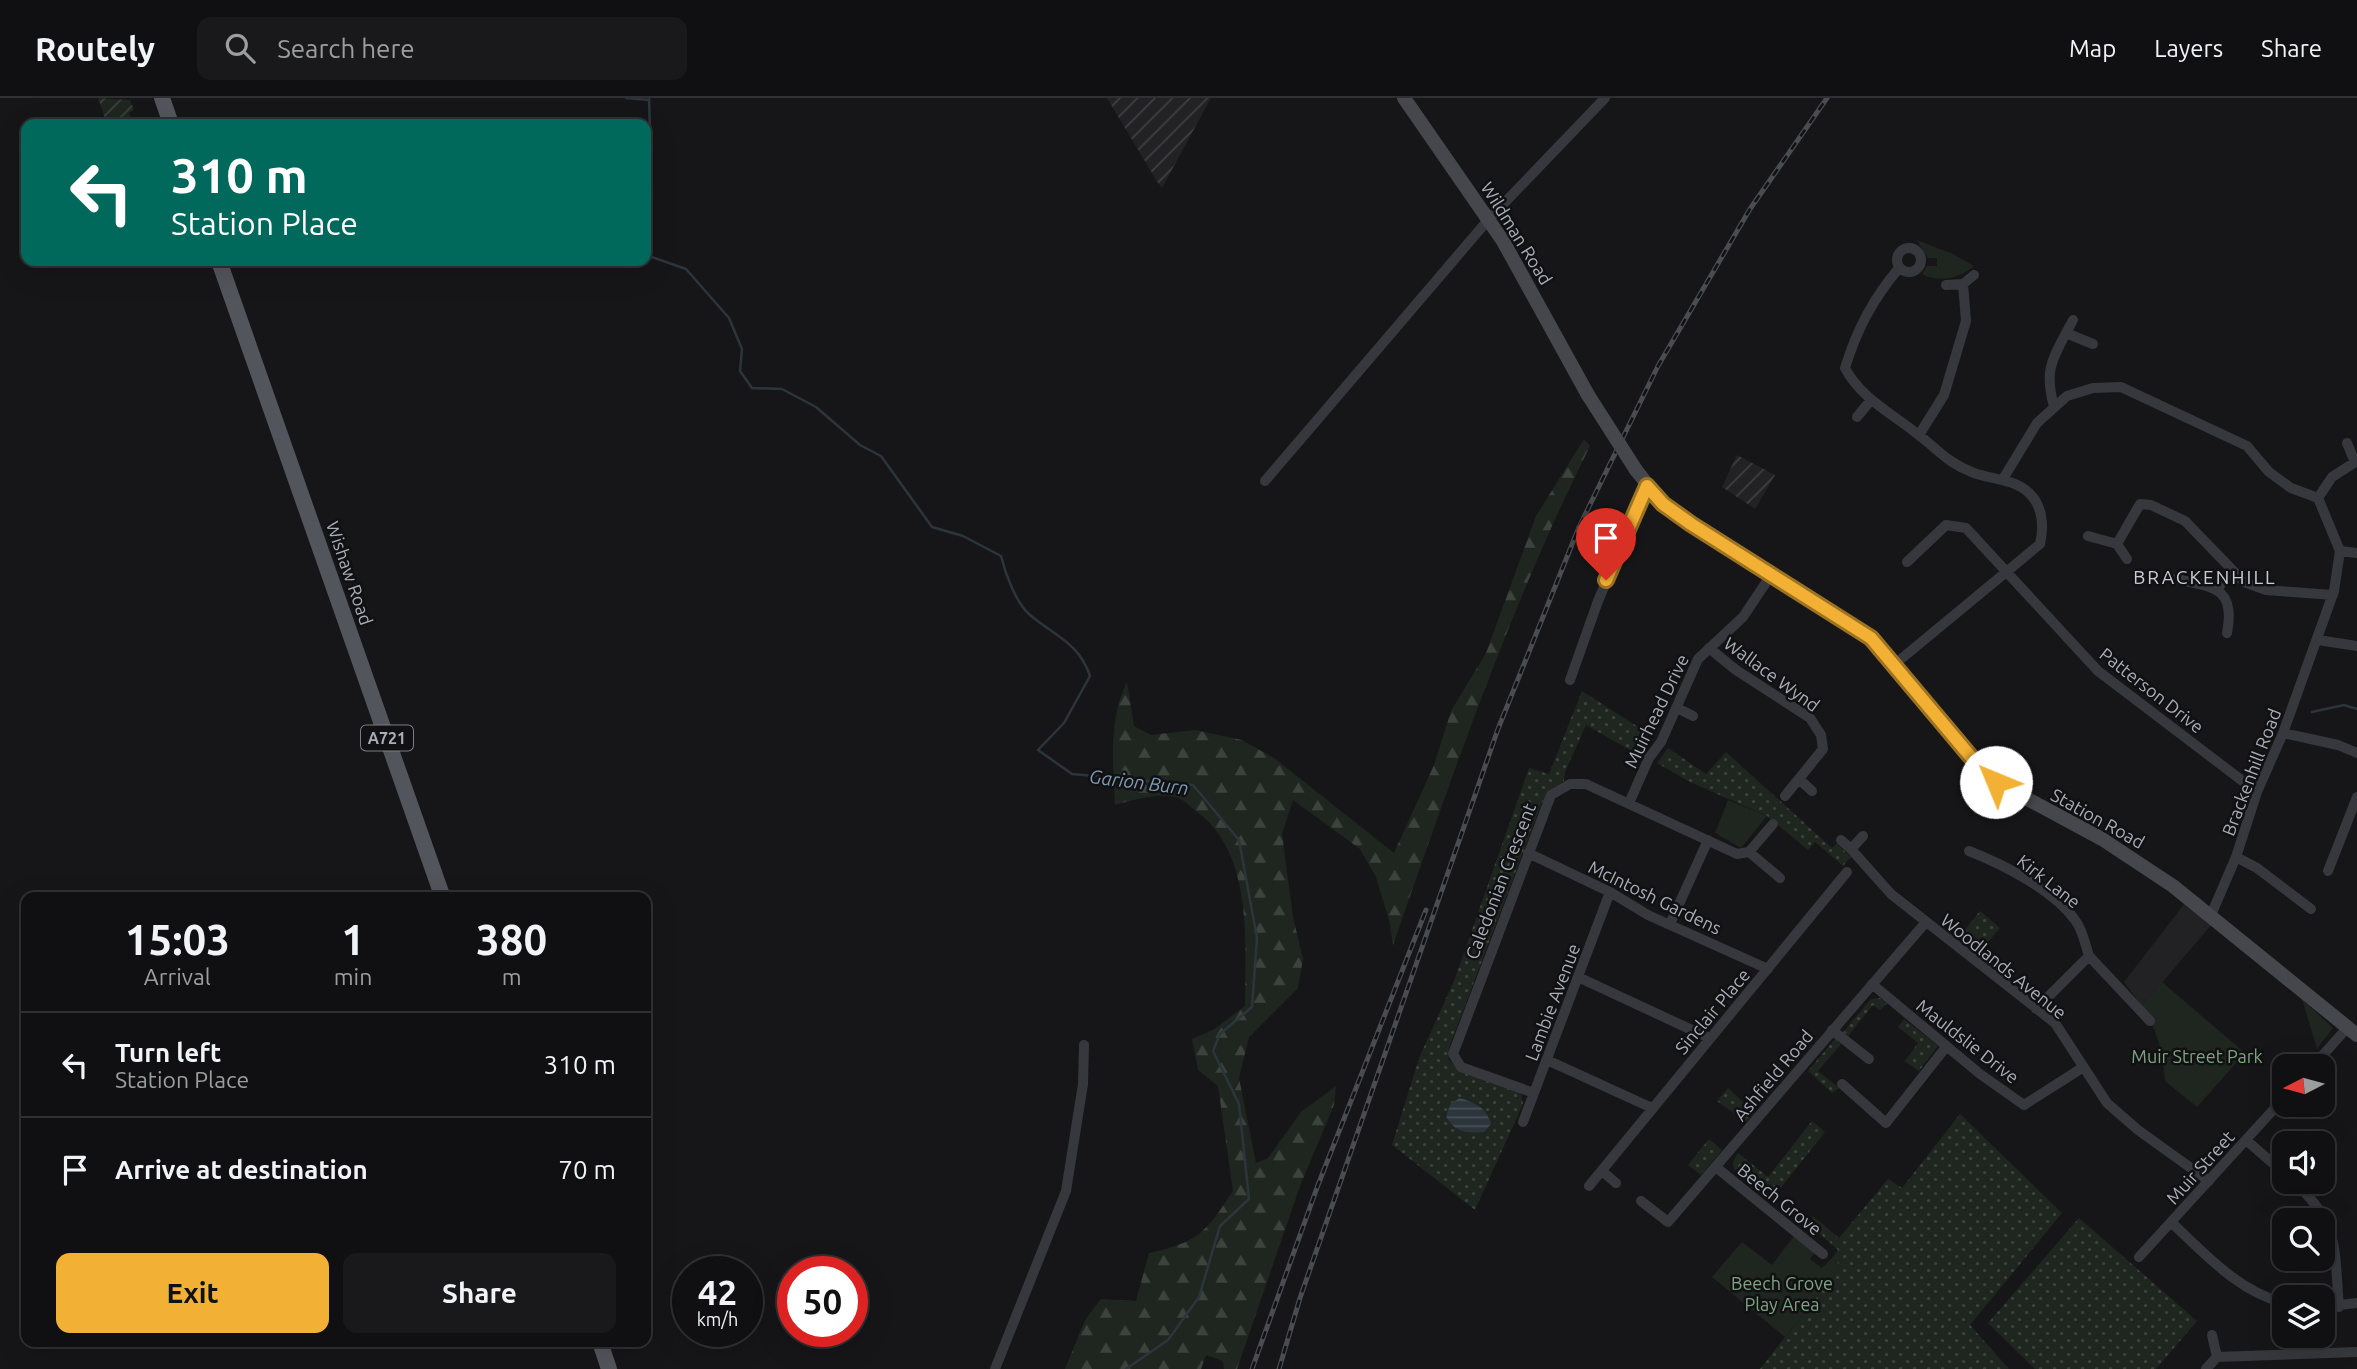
<!DOCTYPE html>
<style>
body{margin:0;font-family:Ubuntu,sans-serif;background:#19191b;color:#f1f3f6;height:100vh;display:flex;flex-direction:column;font-size:26px;white-space:nowrap}
*{box-sizing:border-box;margin:0}
p{font-size:23px;color:#9c9d9f}
.icon{flex:none;width:38px;height:38px;fill:none;stroke:currentColor;stroke-width:2;stroke-linecap:round;stroke-linejoin:round}
.map{position:relative;flex:1;overflow:hidden}
.side{position:absolute;left:21px;top:794px;width:630px;height:455px;display:flex;flex-direction:column;background:#101012;border-radius:14px;box-shadow:0 7px 28px #0002,0 0 0 2px #303032}
.side>*{flex:none}
.hud{position:absolute;left:21px;top:21px;width:630px;height:147px;border-radius:14px;box-shadow:0 7px 28px #0002,0 0 0 2px #303032;background:#00695c;color:#fff;overflow:hidden}
.needle{width:46px;rotate:264deg}
.fabs{position:absolute;left:2272px;top:956px;display:grid;gap:14px}
.fabs a{display:grid;place-items:center;width:63px;height:63px;border-radius:14px;background:#101012;box-shadow:0 7px 28px #0002,0 0 0 2px #303032;font-size:35px}
.speed{position:absolute;left:672px;top:1158px;display:flex;gap:14px;font-size:35px;font-weight:700;text-align:center}
.speed>*{display:grid;place-content:center;width:91px;height:91px;border-radius:50%;background:#101012;box-shadow:0 7px 28px #0002,0 0 0 2px #303032;line-height:1}
.speed small{font-size:18px;font-weight:400}
.speed .limit{border:10px solid #d22;background:#fff;color:#111}
.pin{position:absolute;display:grid;place-items:center;width:60px;height:60px;color:#fff;margin:-72px -30px;border-radius:50% 50% 50% 0;rotate:-45deg;box-shadow:0 0 7px #0007}
.pin .icon{rotate:45deg}
.me{position:absolute;width:77px;margin:-38px;rotate:315deg;stroke-linejoin:round;filter:drop-shadow(0 0 5px #0008)}
.turn{display:flex;align-items:center;gap:24px;height:147px;padding:0 35px;font-size:32px}
.turn .icon{width:91px;height:91px;stroke-width:2.5}
.turn b{display:block;font-size:49px;line-height:60px}
.eta{display:flex;justify-content:space-evenly;align-items:center;height:119px;text-align:center}
.eta b{font-size:42px;font-weight:700;line-height:49px}
.primary-button{display:flex;gap:14px;margin-top:auto;padding:14px 35px}
.primary-button a{flex:1;height:80px;border-radius:14px;background:#f2b134;color:#111;font-size:28px;font-weight:700;line-height:80px;text-align:center}
.primary-button a+a{background:#19191b;color:#f1f3f6}
ul{padding:0;list-style:none}
li{display:flex;align-items:center;gap:21px;height:105px;padding:0 35px;border-top:2px solid #303032}
li div{flex:1}
li b{display:block;font-size:26px}
li em{font-style:normal}
header{display:flex;align-items:center;gap:42px;box-sizing:border-box;height:98px;padding:0 35px;background:#101012;border-bottom:2px solid #303032}
header strong{font-size:33px}
nav{display:flex;gap:38px;margin-inline-start:auto;font-size:24px}
.search{width:490px;height:63px;background:#19191b;display:flex;align-items:center;gap:18px;box-sizing:border-box;padding:0 24px;border-radius:14px;color:#9c9d9f;font-size:26px}
.map>svg:first-child{display:block}
.built{fill:#222225}
.industrial{fill:url(#industrial-furrows)}
.grass{fill:url(#grass-dots)}
.forest{fill:url(#forest-firs)}
.park{fill:#1e261f}
.garden{fill:url(#garden-furrows)}
.water{fill:url(#water-rules)}
.lines{fill:none;stroke-linecap:round;stroke-linejoin:round}
.stream{stroke:#2c353c;stroke-width:2.5}
.minor{stroke:#37383d;stroke-width:10}
.secondary{stroke:#45474d;stroke-width:14}
.primary{stroke:#53555c;stroke-width:16}
.rail-casing{stroke:#4a4c52;stroke-width:5}
.rail{stroke:#111113;stroke-width:2.5;stroke-dasharray:8;stroke-linecap:butt}
.secondary-bridge{stroke:#45474d;stroke-width:14}
.route-casing{stroke:#9d7322;stroke-width:18}
.route{stroke:#f2b134;stroke-width:12}
.labels{text-anchor:middle;dominant-baseline:central;stroke-width:5;stroke-linejoin:round;paint-order:stroke}
.shield{fill:#111113;stroke:#7b7e86;stroke-width:2}
.shield-label{font-size:16px;font-weight:bold;fill:#a8adb8}
.street-label{font-size:18px;fill:#a8adb8;stroke:#111113}
.park-label{font-size:18px;fill:#7fa381;stroke:#111113}
.neighbourhood-label{font-size:19px;letter-spacing:2px;fill:#c9ccd4;stroke:#111113}
.water-label{font-size:19px;font-style:italic;fill:#7f9bb3;stroke:#111113}
</style>
<header>
<strong>Routely</strong>
<div class="search"><svg class="icon" aria-label="search" viewBox="0 0 24 24"><circle cx="10" cy="10" r="6"/><path d="M15 15l6 6"/></svg>Search here</div>
<nav><a>Map</a><a>Layers</a><a>Share</a></nav>
</header>
<div class="map">
<svg width="2357" height="1271" viewBox="0 0 2357 1271">
<defs>
<pattern id="industrial-furrows" width="10" height="10" patternUnits="userSpaceOnUse" patternTransform="scale(1.75)"><rect width="10" height="10" fill="#222225"/><path d="M-1 1l2-2M0 10L10 0M9 11l2-2" fill="none" stroke="#3f3f43"/></pattern>
<pattern id="grass-dots" width="8" height="8" patternUnits="userSpaceOnUse" patternTransform="scale(1.75)"><rect width="8" height="8" fill="#1e261f"/><path d="M2 2h.1M6 6h.1" fill="none" stroke="#3c433d" stroke-width="1.8" stroke-linecap="round"/></pattern>
<pattern id="forest-firs" width="22" height="20" patternUnits="userSpaceOnUse" patternTransform="scale(1.75)"><rect width="22" height="20" fill="#1e261f"/><path d="M5 1l3.5 6h-7zM16 11l3.5 6h-7z" fill="#3c433d"/></pattern>
<pattern id="garden-furrows" width="10" height="10" patternUnits="userSpaceOnUse" patternTransform="scale(1.75)"><rect width="10" height="10" fill="#1e261f"/><path d="M-1 1l2-2M0 10L10 0M9 11l2-2" fill="none" stroke="#3c433d"/></pattern>
<pattern id="water-rules" width="6" height="5" patternUnits="userSpaceOnUse" patternTransform="scale(1.75)"><rect width="6" height="5" fill="#2c353c"/><path d="M0 2.5h6" fill="none" stroke="#485056"/></pattern>
</defs>
<rect width="100%" height="100%" fill="#161618"/>
<path class="built" d="M2185 805 2212 826 2142 908 2124 884Z"/>
<path class="industrial" d="M1107 0H1211L1162 90 1158 85Z
M1737 357 1775 377 1755 411 1722 389Z"/>
<path class="grass" d="M1582 593 1649 636 1646 642 1651 645 1642 659 1586 627 1565 674 1564 683 1549 693 1541 707 1449 950 1448 961 1459 972 1521 995 1523 1006 1475 1112 1392 1047 1419 960 1454 883 1529 670 1549 676Z
M1668 650 1706 676 1726 654 1832 750 1837 746 1851 759 1843 768 1815 744 1808 752 1767 718 1688 683 1657 665Z
M1980 813 2000 830 1979 855 1959 839Z
M1880 900 1887 905 1880 912 1873 907 1848 938 1843 934 1871 901Z
M1904 921 1938 948 1919 973 1905 963 1918 945 1898 929Z
M1835 941 1841 946 1818 973 1839 990 1832 995 1808 973Z
M1728 990 1755 1015 1746 1024 1717 1003Z
M1960 1016 2062 1115 1970 1227 2009 1271H1760L1841 1168 1832 1160 1838 1152 1810 1127 1813 1118 1839 1140 1888 1081 1902 1090Z
M1812 1023 1825 1034 1775 1097 1747 1075 1750 1069 1743 1063 1739 1075 1734 1071 1733 1064 1738 1055 1768 1079Z
M1709 1041 1722 1052 1701 1077 1688 1067Z
M2079 1120 2197 1223 2156 1271H2035L1988 1225Z"/>
<path class="forest" d="M1584 341 1590 348C1510 508 1452 678 1393 847L1389 822 1376 779 1360 751 1293 702 1282 736 1293 819 1303 861 1298 890 1249 939 1239 980 1256 1065 1268 1060 1301 1014 1336 988 1334 1007 1300 1088 1237 1271H1224L1223 1263 1206 1257 1201 1271H1065L1085 1222 1101 1201 1136 1203 1149 1155C1199 1144 1205 1135 1233 1093L1218 988 1198 972 1192 941 1213 932 1245 908C1245 845 1254 755 1196 713 1191 709 1184 702 1178 700 1158 694 1134 702 1115 707 1113 665 1108 622 1127 584L1134 628 1151 637 1195 632 1242 642 1274 660 1394 755 1434 667 1451 613 1486 555 1536 418Z"/>
<path class="park" d="M1917 142 1953 156 1974 168C1958 181 1940 185 1922 176L1927 168H1937V160H1928Z
M1728 702 1767 718 1741 750 1715 735Z
M2162 884 2245 955 2197 1009 2165 983C2163 956 2157 930 2142 908Z
M2302 901 2333 930 2317 951Z
M1794 1138 1815 1155 1810 1161 1822 1170 1832 1160 1841 1168 1785 1239 1712 1179 1742 1144 1772 1167Z"/>
<path class="garden" d="M98 0 130 2 134 12 129 15 133 26H107Z"/>
<path class="water" d="M1460 1000C1475 1005 1486 1009 1491 1026L1484 1034C1466 1035 1455 1035 1446 1018L1451 1005Z"/>
<g class="lines">
<path class="stream" d="M626 0 649 2
M646 101 652 96 649 0
M646 157 686 171 729 220 742 251 740 273 752 290 782 291 816 309 860 347 881 358 932 429 963 438 1001 458C1005 475 1016 505 1030 517 1055 538 1079 545 1090 578L1064 625 1038 652 1072 676 1193 687 1239 742 1257 840 1252 909 1220 936 1213 953 1239 1006 1249 1101 1220 1128 1199 1199 1168 1242 1126 1271
M2312 614 2344 607 2357 611"/>
<path class="minor" d="M1897 162a12 12 0 1 1 24 0a12 12 0 1 1-24 0Z
M1963 186 1974 177
M2066 235 2073 222
M2054 309C2045 275 2050 265 2066 235L2093 246
M1857 319 1871 302
M1919 337 1944 297 1966 223 1963 186 1946 187
M2347 345 2355 364
M2003 381 2037 325 2067 298 2093 290 2121 289 2247 348 2269 374 2291 390 2318 400 2340 453 2334 493 2283 635 2257 694 2236 759 2211 817
M1265 383 1488 122 1605 0
M2318 400 2332 379 2357 363
M2088 438 2117 446 2127 461
M2117 446 2140 406 2151 407 2185 423 2244 484 2266 492 2333 497
M2340 453 2357 455
M1907 464 1946 427 1966 430 2098 573 2257 694
M2176 481C2213 489 2236 489 2227 535
M2218 490 2232 472
M2318 542 2357 548
M1709 550 1736 572 1810 620 1821 637 1823 651 1785 698
M1895 566 2040 446C2044 429 2043 408 2029 395 2015 381 1991 381 1974 375 1947 365 1938 351 1916 335 1891 315 1860 299 1845 270 1857 231 1873 201 1899 170
M1570 582 1598 503 1647 388
M1677 610 1693 618
M2283 635 2338 647 2357 655
M1800 682 1812 693
M1629 705 1649 660 1661 644 1698 561 1743 519 1771 477
M1863 738 1851 751 1891 796 2055 925 2107 1005 2138 1032 2209 1083
M1841 742 1851 751
M1969 753C2002 766 2054 792 2075 822 2083 832 2085 846 2089 858
M1749 754 1780 780
M1528 755 1610 794 1648 817 1768 871
M2236 759 2257 770 2311 811
M2328 773 2357 699
M1670 826 1708 742
M1578 879 1709 940
M1872 886 1980 976 2024 1007 2082 970
M2036 911 2089 858 2150 923
M1832 932 1869 961
M1547 962 1652 1010
M2313 968 2348 929
M1842 986 1886 1025 1946 949
M1534 995 1461 969 1453 956 1551 697 1570 686H1586L1737 756 1749 754 1773 726
M1523 1024 1610 794
M2246 1042 2284 1075
M1717 1070 1823 1156
M1602 1073 1616 1085
M2293 1083C2340 1125 2334 1150 2339 1209
M1589 1088 1847 774
M1641 1103 1668 1124 1926 824
M2171 1124C2205 1156 2238 1193 2284 1205
M2139 1159 2284 1000
M2322 1209 2357 1205
M2212 1237 2217 1259
M995 1271 1066 1093 1083 986 1084 947
M2206 1271 2217 1259 2357 1254"/>
<path class="secondary" d="M1404 0 1503 143 1588 297
M1636 372 1663 406 1871 540 1981 671 1996 684 2102 741 2173 788 2357 937"/>
<path class="primary" d="M162 0 171 26
M219 163 443 800
M600 1244 609 1271"/>
<defs>
<path id="rail" d="M1252 1271 1318 1087 1426 812
M1279 1271 1300 1200 1498 631 1579 429 1658 268 1750 111 1827 0"/>
</defs>
<use href="#rail" class="rail-casing"/>
<use href="#rail" class="rail"/>
<path class="secondary-bridge" d="M1588 297 1636 372"/>
</g>
<g class="lines">
<defs>
<path id="route" d="M1606 482 1647 388 1663 406 1691 426 1871 540 1981 671 1996 684"/>
</defs>
<use href="#route" class="route-casing"/>
<use href="#route" class="route"/>
</g>
<g class="labels">
<rect class="shield" x="361" y="627.5" width="52" height="25" rx="5"/>
<g class="shield-label">
<text x="387" y="640">A721</text>
</g>
<g class="street-label">
<text transform="translate(1517 135) rotate(58)">Wildman Road</text>
<text transform="translate(350 475) rotate(71)">Wishaw Road</text>
<text transform="translate(1772 576) rotate(36)">Wallace Wynd</text>
<text transform="translate(2152 592) rotate(38)">Patterson Drive</text>
<text transform="translate(1656 613) rotate(-64)">Muirhead Drive</text>
<text transform="translate(2251 674) rotate(-69)">Brackenhill Road</text>
<text transform="translate(2098 720) rotate(29)">Station Road</text>
<text transform="translate(1500 783) rotate(-69)">Caledonian Crescent</text>
<text transform="translate(2049 783) rotate(38)">Kirk Lane</text>
<text transform="translate(1655 799) rotate(26)">McIntosh Gardens</text>
<text transform="translate(2004 868) rotate(39)">Woodlands Avenue</text>
<text transform="translate(1552 904) rotate(-69)">Lambie Avenue</text>
<text transform="translate(1712 913) rotate(-50)">Sinclair Place</text>
<text transform="translate(1968 943) rotate(38)">Mauldslie Drive</text>
<text transform="translate(1773 977) rotate(-50)">Ashfield Road</text>
<text transform="translate(2200 1069) rotate(-48)">Muir Street</text>
<text transform="translate(1780 1101) rotate(39)">Beech Grove</text>
</g>
<g class="park-label">
<text x="2197" y="958">Muir Street Park</text>
<text x="1782" y="1185">Beech Grove<tspan x="1782" dy="21">Play Area</tspan></text>
</g>
<g class="neighbourhood-label">
<text x="2205" y="479">BRACKENHILL</text>
</g>
<g class="water-label">
<text transform="translate(1139 684) rotate(7)">Garion Burn</text>
</g>
</g>
</svg>
<div class="fabs">
<a><svg class="needle" viewBox="-14 -14 28 28"><path d="M0-13l5 13h-10z" fill="#e53935"/><path d="M0 13l5-13h-10z" fill="#9c9d9f"/></svg></a>
<a><svg class="icon" aria-label="sound" viewBox="0 0 24 24"><path d="M4 9h4l5-4v14l-5-4H4zM17 9q2 3 0 6"/></svg></a>
<a><svg class="icon" aria-label="search" viewBox="0 0 24 24"><circle cx="10" cy="10" r="6"/><path d="M15 15l6 6"/></svg></a>
<a><svg class="icon" aria-label="layers" viewBox="0 0 24 24"><path d="M12 4l9 5-9 5-9-5zM3 14l9 5 9-5"/></svg></a>
</div>
<div class="speed"><div>42<small>km/h</small></div><div class="limit">50</div></div>
<div class="pin" style="left:1606px;top:482px;background:#d93025"><svg class="icon" aria-label="arrive" viewBox="0 0 24 24"><path d="M6 21V4h12l-3 4 3 4H6"/></svg></div>
<svg class="me" style="left:1996px;top:684px" viewBox="-20 -20 40 40"><circle r="19" fill="#fff"/><path d="M0-13L10 11 0 6-10 11z" fill="#f2b134"/></svg>
<div class="hud">
<div class="turn"><svg class="icon" aria-label="left" viewBox="0 0 24 24"><path d="M17 20v-9H6M10 6l-5 5 5 5"/></svg><div><b>310 m</b>Station Place</div></div>
</div>
<section class="side">
<div class="eta">
<div><b>15:03</b><p>Arrival</p></div>
<div><b>1</b><p>min</p></div>
<div><b>380</b><p>m</p></div>
</div>
<ul>
<li><svg class="icon" aria-label="left" viewBox="0 0 24 24"><path d="M17 20v-9H6M10 6l-5 5 5 5"/></svg><div><b>Turn left</b><p>Station Place</p></div><em>310 m</em></li>
<li><svg class="icon" aria-label="arrive" viewBox="0 0 24 24"><path d="M6 21V4h12l-3 4 3 4H6"/></svg><div><b>Arrive at destination</b></div><em>70 m</em></li>
</ul>
<div class="primary-button"><a>Exit</a><a>Share</a></div>
</section>
</div>
